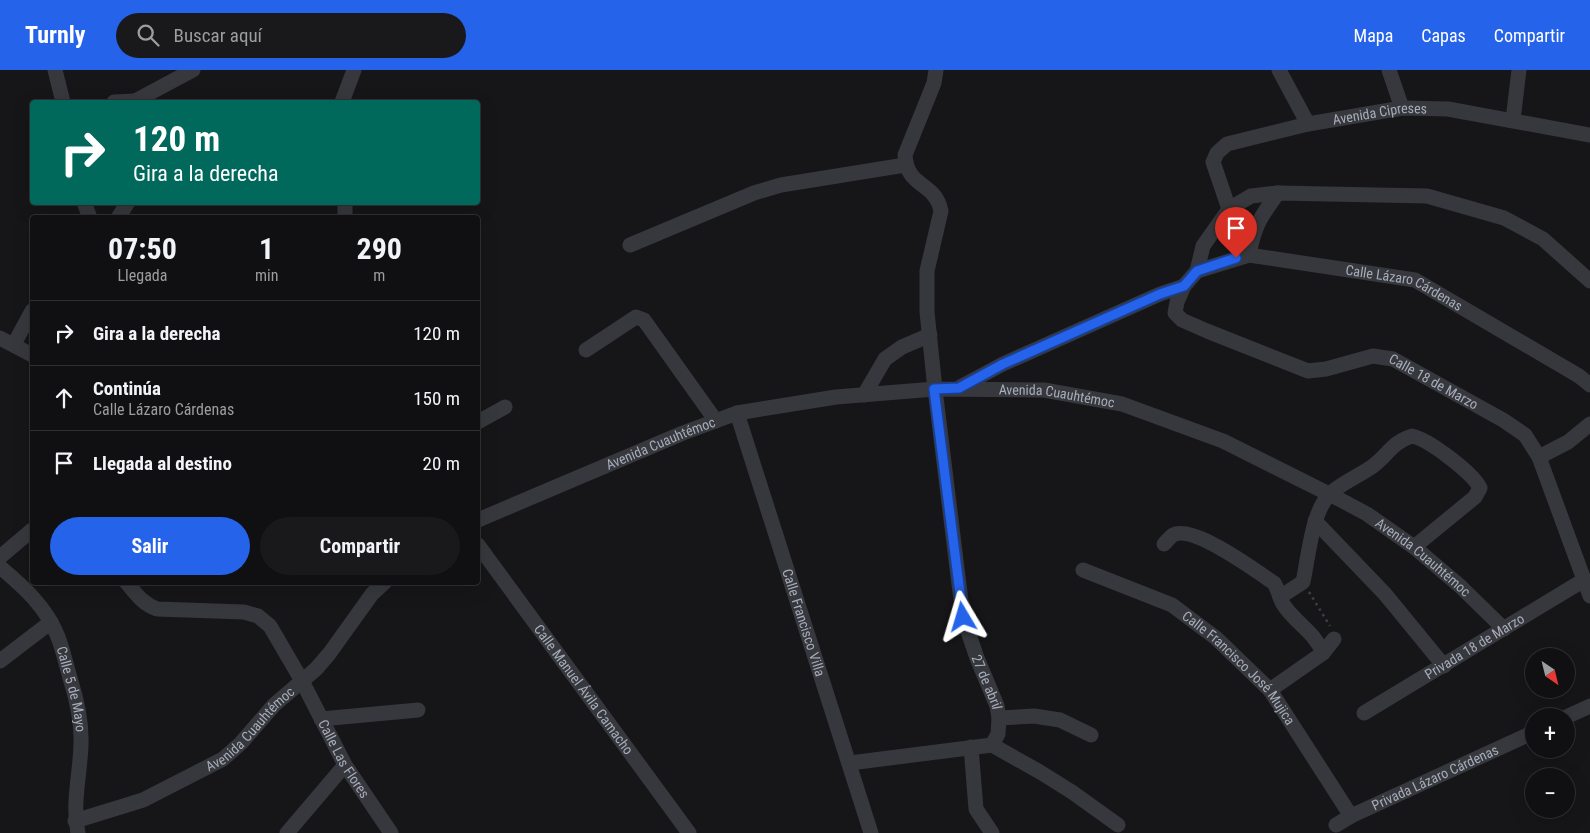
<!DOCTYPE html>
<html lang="es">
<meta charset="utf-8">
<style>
body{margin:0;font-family:"Roboto Condensed",sans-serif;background:#19191b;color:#f1f3f6;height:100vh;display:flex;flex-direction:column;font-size:19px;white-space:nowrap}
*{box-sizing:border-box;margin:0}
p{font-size:16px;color:#9c9d9f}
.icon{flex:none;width:28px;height:28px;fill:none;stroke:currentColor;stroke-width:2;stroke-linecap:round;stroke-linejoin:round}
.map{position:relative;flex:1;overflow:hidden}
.sheet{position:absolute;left:30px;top:145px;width:450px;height:370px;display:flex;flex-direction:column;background:#101012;border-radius:5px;box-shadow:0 5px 20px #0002,0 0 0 1px #303032}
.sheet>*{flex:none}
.banner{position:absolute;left:30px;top:30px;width:450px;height:105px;border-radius:5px;box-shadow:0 5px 20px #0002,0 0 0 1px #303032;background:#00695c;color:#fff;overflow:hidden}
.needle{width:32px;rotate:145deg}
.buttons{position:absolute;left:1525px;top:578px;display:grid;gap:10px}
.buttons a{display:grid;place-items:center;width:50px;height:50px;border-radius:50%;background:#101012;box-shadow:0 5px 20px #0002,0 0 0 1px #303032;font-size:25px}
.pin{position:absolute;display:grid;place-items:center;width:42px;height:42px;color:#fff;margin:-51px -21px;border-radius:50% 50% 50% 0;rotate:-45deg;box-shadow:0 0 5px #0007}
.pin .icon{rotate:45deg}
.me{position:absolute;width:55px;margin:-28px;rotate:353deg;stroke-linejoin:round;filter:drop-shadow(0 0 4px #0008)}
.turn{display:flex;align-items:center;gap:18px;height:105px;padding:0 20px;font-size:22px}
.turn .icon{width:65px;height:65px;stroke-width:2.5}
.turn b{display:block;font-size:35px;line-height:42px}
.eta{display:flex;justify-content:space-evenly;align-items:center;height:85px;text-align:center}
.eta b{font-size:30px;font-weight:700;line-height:35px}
.primary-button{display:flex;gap:10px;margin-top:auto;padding:10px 20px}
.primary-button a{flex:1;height:58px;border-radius:30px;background:#2563eb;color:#fff;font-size:20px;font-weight:700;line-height:58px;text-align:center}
.primary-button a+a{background:#19191b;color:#f1f3f6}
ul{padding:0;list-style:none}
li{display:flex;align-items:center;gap:15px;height:65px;padding:0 20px;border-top:1px solid #303032}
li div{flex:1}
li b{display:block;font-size:19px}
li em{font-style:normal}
header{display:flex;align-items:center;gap:30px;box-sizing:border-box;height:70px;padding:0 25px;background:#2563eb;color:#fff}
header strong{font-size:24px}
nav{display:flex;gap:28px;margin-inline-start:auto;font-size:18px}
.search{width:350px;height:45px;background:#19191b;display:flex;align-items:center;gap:12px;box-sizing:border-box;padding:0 18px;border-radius:28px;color:#9c9d9f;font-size:19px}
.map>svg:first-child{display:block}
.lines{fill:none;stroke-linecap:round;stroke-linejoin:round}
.path{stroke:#3c3f44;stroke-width:2.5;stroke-dasharray:2.5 4;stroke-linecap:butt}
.minor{stroke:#36383d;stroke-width:15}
.route-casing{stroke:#184099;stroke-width:12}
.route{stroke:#2563eb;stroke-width:9}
.labels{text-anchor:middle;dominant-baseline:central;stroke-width:4;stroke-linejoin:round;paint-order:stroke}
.street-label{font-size:14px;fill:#a6adb9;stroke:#111113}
</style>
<header>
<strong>Turnly</strong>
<div class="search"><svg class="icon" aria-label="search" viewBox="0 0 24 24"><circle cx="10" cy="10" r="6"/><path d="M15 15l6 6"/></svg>Buscar aquí</div>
<nav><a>Mapa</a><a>Capas</a><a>Compartir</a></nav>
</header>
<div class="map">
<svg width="1590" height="763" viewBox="0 0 1590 763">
<rect width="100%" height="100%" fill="#161618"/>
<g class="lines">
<path class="path" d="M1309 522 1330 556"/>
<g class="minor">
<path d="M55 0 63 32"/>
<path id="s1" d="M936 0 934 13 905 85C907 119 935 111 941 141L927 201V242L935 319 963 547 977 588 997 636 999 648 998 664 992 675"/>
<path id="s2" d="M1279 0 1308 54 1402 38 1448 39 1590 65"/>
<path d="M1389 0 1402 38"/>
<path d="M114 32 135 31"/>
<path d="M135 32V31L193 0"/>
<path d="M342 32 354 0"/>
<path d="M1513 50 1519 0"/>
<path d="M84 132 90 148"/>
<path d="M1229 139 1213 92 1217 83 1227 74 1308 54"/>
<path d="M118 148 128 132"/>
<path d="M345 148V132"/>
<path d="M630 175 754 123 781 115 905 95"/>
<path d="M1249 185C1254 156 1261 146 1278 123"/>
<path id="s3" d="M1197 201 1249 185 1415 210 1579 306 1590 315"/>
<path id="s4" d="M1590 211 1543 169 1504 148 1427 126 1278 123 1251 126 1229 139 1203 176 1197 201 1184 216 1177 232 1175 243 1182 250 1207 261 1308 301 1326 299 1373 286 1393 289 1503 350 1525 365 1539 387 1590 526"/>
<path d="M0 268 32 285"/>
<path d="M14 274 32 241"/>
<path d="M586 280 636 247 644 250 716 351"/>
<path d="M960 317 1003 294 1160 224 1184 216"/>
<path d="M864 325 885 289 902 277 930 265"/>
<path id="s5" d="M737 343 871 763"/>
<path d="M478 352 505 337"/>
<path d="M1539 387 1568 372 1590 354"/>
<path id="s6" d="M478 450 683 363 737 343 836 327 935 319 1044 320 1122 334 1223 371 1339 429 1367 444 1414 477 1460 516 1504 559"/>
<path d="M1315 451 1385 524 1444 596"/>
<path d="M1164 474C1167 471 1170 467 1173 465 1193 454 1256 501 1274 513 1278 519 1279 527 1283 534 1295 553 1314 561 1323 583"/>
<path id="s7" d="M478 475 689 763"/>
<path d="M0 487 32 460"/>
<path id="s8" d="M0 497C24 517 47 538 58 567 63 580 66 594 70 608 77 630 82 652 81 675 80 705 72 733 78 763"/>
<path id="s9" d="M1083 500 1172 535 1216 568 1270 620 1351 746"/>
<path id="s10" d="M126 512C136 524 143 534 157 539L244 542 258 546 270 556 302 611 345 695 391 763"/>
<path d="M1280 527 1303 512C1308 489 1312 442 1329 425 1337 415 1361 405 1373 396 1389 384 1391 373 1412 366 1428 369 1473 403 1480 418L1475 427 1414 477"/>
<path d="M0 591 51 552"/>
<path d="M1270 620 1323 583 1334 569"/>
<path id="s11" d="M1364 643 1584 510"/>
<path d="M1566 647 1590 636"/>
<path d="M999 648 1034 646 1060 650 1091 665"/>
<path d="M321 649 418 640"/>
<path d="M992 675 1040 702 1072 722 1118 755"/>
<path d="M971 677 976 739 992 763"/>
<path d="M850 693 992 675"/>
<path id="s12" d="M75 751 143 730 223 689 241 673 274 635 316 599 329 584 372 524 385 512"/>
<path id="s13" d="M1336 755 1351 746 1534 662"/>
<path d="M287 763 345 695"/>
</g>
</g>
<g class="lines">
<defs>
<path id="route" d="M963 547 934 319 959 318 1003 294 1160 224 1184 216 1197 201 1236 188"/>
</defs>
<use href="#route" class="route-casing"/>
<use href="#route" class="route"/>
</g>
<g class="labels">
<g class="street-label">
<text stroke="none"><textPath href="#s2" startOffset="134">Avenida Cipreses</textPath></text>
<text stroke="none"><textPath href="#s3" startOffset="214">Calle Lázaro Cárdenas</textPath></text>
<text stroke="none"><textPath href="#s4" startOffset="788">Calle 18 de Marzo</textPath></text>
<text stroke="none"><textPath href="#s6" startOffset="602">Avenida Cuauhtémoc</textPath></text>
<text stroke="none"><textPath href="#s6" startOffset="198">Avenida Cuauhtémoc</textPath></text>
<text stroke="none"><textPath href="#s6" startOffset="1008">Avenida Cuauhtémoc</textPath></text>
<text stroke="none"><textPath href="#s5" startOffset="220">Calle Francisco Villa</textPath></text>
<text stroke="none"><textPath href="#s11" startOffset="129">Privada 18 de Marzo</textPath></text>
<text stroke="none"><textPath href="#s9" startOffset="188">Calle Francisco José Mujica</textPath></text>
<text stroke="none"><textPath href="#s1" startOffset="639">27 de abril</textPath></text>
<text stroke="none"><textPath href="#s8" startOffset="146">Calle 5 de Mayo</textPath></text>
<text stroke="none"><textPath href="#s7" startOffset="179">Calle Manuel Ávila Camacho</textPath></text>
<text stroke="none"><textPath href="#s12" startOffset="201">Avenida Cuauhtémoc</textPath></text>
<text stroke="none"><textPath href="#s10" startOffset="311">Calle Las Flores</textPath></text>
<text stroke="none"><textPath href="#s13" startOffset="110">Privada Lázaro Cárdenas</textPath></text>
</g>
</g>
</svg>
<div class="buttons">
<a><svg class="needle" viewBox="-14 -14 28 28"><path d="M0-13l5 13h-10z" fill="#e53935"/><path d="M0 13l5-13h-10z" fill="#9c9d9f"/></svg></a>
<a>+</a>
<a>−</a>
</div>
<div class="pin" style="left:1236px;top:188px;background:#d93025"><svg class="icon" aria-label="arrive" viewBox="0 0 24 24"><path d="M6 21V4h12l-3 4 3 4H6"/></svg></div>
<svg class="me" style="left:963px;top:547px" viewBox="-20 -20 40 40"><path d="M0-17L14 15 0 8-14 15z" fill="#2563eb" stroke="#fff" stroke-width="4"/></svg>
<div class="banner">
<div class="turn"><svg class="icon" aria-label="right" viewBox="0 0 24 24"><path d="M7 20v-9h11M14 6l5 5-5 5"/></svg><div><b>120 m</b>Gira a la derecha</div></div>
</div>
<section class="sheet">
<div class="eta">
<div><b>07:50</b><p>Llegada</p></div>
<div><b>1</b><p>min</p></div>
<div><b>290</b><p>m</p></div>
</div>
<ul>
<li><svg class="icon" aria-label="right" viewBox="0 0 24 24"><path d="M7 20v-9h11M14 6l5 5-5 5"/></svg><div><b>Gira a la derecha</b></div><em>120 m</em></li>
<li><svg class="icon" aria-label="ahead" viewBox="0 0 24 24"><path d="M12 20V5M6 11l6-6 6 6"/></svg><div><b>Continúa</b><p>Calle Lázaro Cárdenas</p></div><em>150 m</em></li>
<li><svg class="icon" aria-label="arrive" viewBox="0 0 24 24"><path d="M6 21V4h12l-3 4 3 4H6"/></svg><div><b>Llegada al destino</b></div><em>20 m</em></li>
</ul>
<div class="primary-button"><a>Salir</a><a>Compartir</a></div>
</section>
</div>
